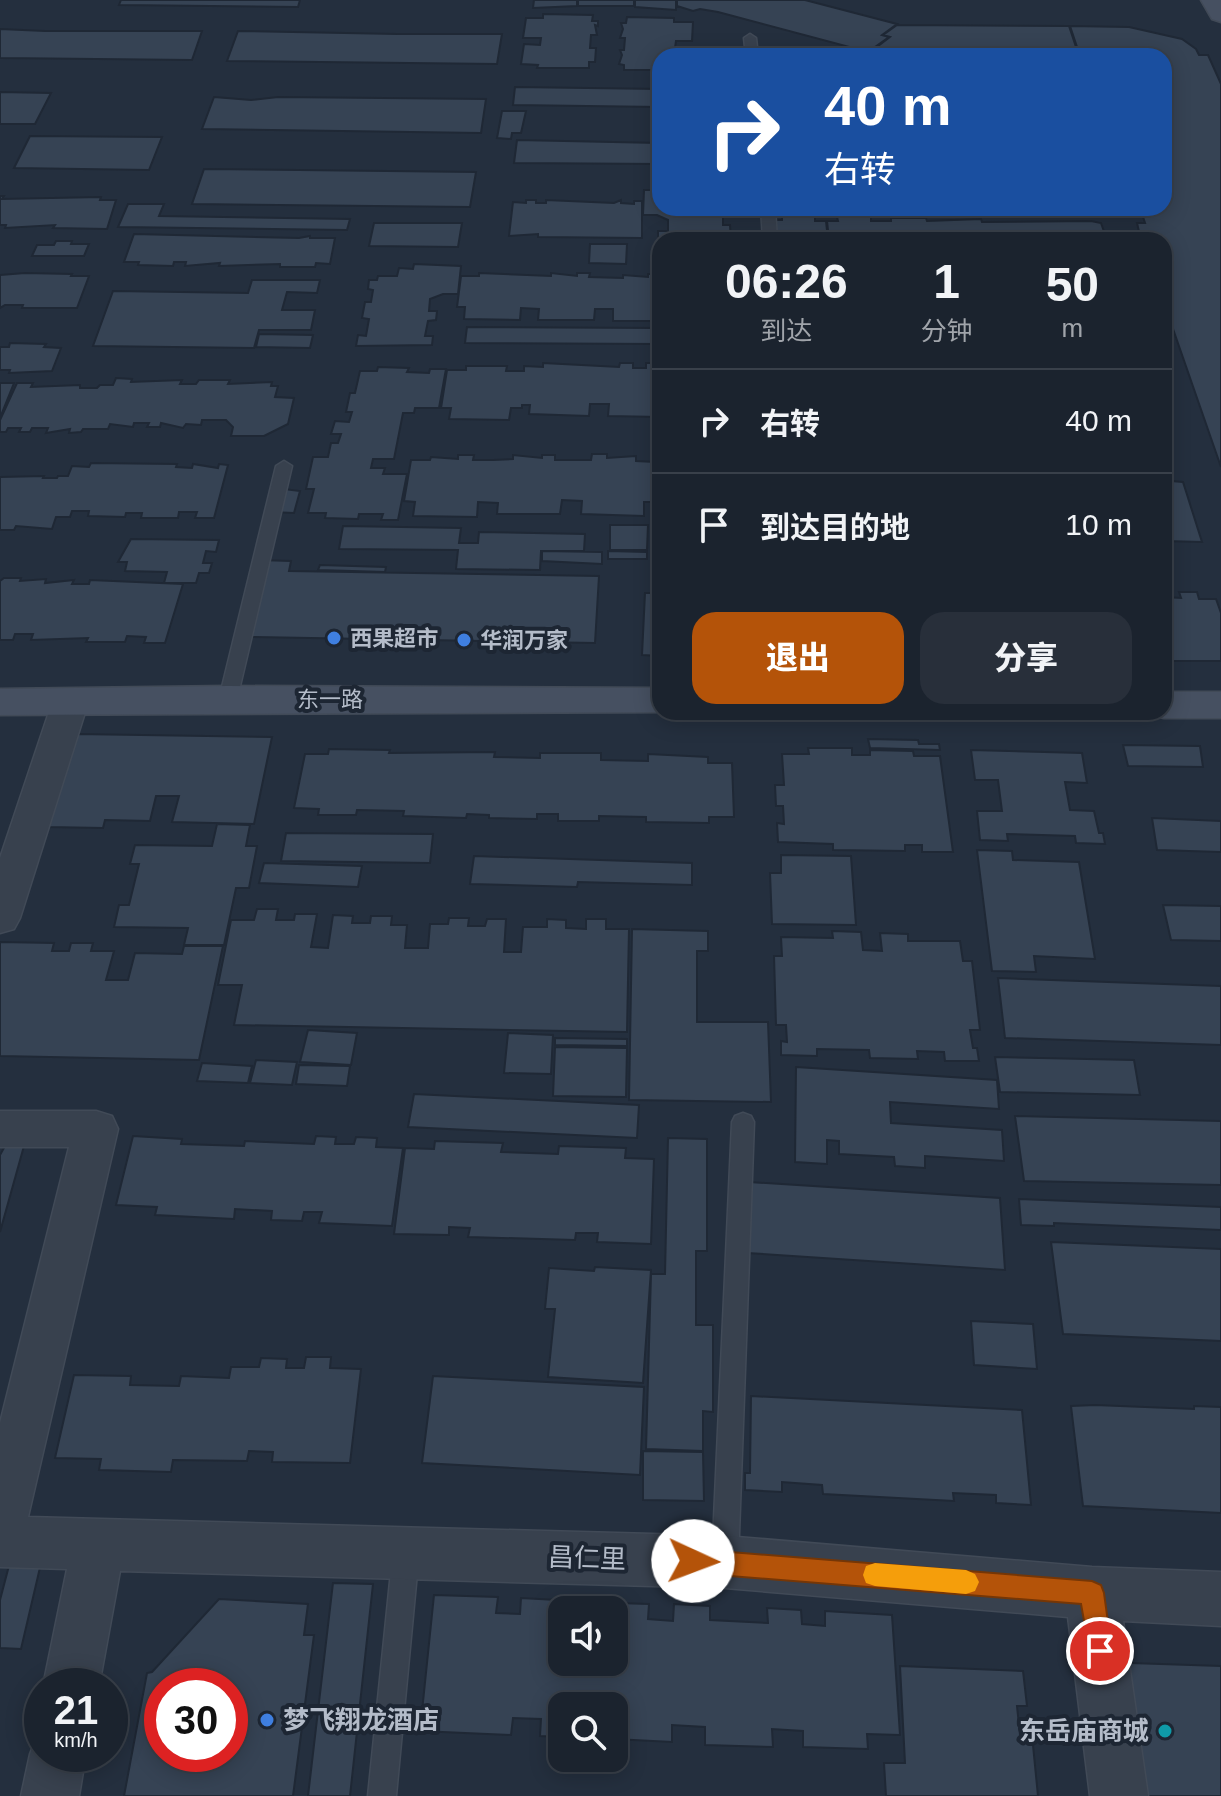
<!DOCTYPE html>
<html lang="zh">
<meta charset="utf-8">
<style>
body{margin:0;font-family:Arial,"Noto Sans SC",sans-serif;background:#282f3a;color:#f1f3f6;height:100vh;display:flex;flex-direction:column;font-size:30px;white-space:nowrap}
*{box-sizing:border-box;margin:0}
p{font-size:26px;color:#a0a4aa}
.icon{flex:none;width:44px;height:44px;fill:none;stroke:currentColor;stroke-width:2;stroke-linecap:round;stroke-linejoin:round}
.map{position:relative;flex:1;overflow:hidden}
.side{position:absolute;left:652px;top:232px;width:520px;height:488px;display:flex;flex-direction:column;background:#1b232e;border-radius:24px;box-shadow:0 4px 20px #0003,0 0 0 2px #39404a}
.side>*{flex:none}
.banner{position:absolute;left:652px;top:48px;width:520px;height:168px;border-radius:24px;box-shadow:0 4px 20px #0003,0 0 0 2px #39404a;background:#1a4fa0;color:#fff;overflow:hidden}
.buttons{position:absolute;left:548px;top:1596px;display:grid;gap:16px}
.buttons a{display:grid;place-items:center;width:80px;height:80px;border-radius:16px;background:#1b232e;box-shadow:0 4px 20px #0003,0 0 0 2px #39404a;font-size:40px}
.speed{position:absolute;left:24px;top:1668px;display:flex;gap:16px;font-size:40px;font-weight:700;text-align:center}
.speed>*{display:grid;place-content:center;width:104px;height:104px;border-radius:50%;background:#1b232e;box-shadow:0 4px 20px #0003,0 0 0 2px #39404a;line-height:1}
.speed small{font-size:20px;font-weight:400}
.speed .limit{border:12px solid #d22;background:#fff;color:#111}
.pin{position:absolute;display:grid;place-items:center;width:68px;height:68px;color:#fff;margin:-34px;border:4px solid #fff;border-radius:50%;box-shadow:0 2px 8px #0007}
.me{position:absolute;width:88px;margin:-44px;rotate:92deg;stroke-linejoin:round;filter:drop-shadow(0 0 6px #0008)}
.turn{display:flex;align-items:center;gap:28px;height:168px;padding:0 40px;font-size:36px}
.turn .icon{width:104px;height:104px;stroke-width:2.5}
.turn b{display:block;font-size:56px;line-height:68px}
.eta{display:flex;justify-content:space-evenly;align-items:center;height:136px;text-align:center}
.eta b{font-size:48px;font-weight:800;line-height:56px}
.action{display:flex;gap:16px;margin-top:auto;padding:16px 40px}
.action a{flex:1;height:92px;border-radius:24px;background:#b45309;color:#fff;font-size:32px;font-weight:800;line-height:92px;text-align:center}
.action a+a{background:#282f3a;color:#f1f3f6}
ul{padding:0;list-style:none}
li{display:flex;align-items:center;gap:24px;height:104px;padding:0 40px;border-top:2px solid #39404a}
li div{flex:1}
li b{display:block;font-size:30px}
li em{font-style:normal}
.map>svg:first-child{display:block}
.building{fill:#364354;stroke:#1f2835;stroke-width:2;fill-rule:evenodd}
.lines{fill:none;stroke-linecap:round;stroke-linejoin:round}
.lane-casing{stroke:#414a57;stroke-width:3}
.street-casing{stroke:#414a57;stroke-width:3}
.secondary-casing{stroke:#414a57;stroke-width:3}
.lane{fill:#38414e;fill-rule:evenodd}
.street{fill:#38414e;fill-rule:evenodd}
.secondary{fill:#465061;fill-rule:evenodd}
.route{fill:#b45309;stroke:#753606;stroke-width:2}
.slow{fill:#f59e0b}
.shop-dot{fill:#3f7fe0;stroke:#1d2633;stroke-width:3}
.culture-dot{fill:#0f9aa8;stroke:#1d2633;stroke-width:3}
.labels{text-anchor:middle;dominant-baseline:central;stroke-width:8;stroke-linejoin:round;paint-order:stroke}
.poi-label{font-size:22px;font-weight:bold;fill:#b4bcc9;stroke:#1d2633;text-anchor:start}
.street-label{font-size:22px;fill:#b4bcc9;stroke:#1d2633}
.near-street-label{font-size:26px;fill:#b4bcc9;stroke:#1d2633}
.near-poi-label{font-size:26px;font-weight:bold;fill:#b4bcc9;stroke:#1d2633;text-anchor:start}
</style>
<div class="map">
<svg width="1221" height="1796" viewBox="0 0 1221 1796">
<rect width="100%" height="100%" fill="#242f3e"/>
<path class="building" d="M121 0H300L298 7 119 5Z
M534 0H577V6L533 8Z
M578 0H634V6H578Z
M635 0H676V10L635 7Z
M677 0H805L897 24 882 35 889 37 868 52 718 12 700 9 693 11 677 6Z
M543 14 593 15 592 21H598V26L595 25 597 35H591L590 48H596L595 62H589V68H537L538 65 521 64 524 44 540 45 541 38H523L526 18H543Z
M627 17 674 18V22H693L692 41H676L675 48H693V56H660V70H624V65L619 64 622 55 620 50H624L625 38H620L623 29 621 23H626Z
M897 25 1069 26 1079 56H883L869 53 890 37 883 35Z
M1070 26 1129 27 1182 39 1196 49 1199 55H1208L1221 84V467L1164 303V240H1141L1137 223H1145L1142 214H1133L1131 210 1124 208H1164V56H1080Z
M0 29 45 31H202L192 60 0 58Z
M238 31 397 34H502L497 64 227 61Z
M766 52 816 53 817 56H765Z
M515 87 660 89V107L513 105Z
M0 92 51 93 35 124H0Z
M214 97 251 100 278 97 486 99 481 133 202 129Z
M502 111H526L521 133H512L511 139 497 138Z
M30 136 162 137 149 170 14 168Z
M517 140 660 143V164L514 163Z
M204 169 476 172 470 207 192 204Z
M644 190H660V208H729V215H723V225H730L731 240 658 239V231H668V220L657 215H643Z
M0 196H4L2 199 101 197 100 200H116L107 229 53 228 55 225 5 228 6 225H0Z
M526 200H536V203H546V200L614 203 621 200V203L634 204V201H642V238L538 237V234L509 236 513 202 526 203Z
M128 204H164L159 216 350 219 347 230 118 227Z
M782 216 815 217V221H826L828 240H772L771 220H782Z
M837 217H871V221H891V218H926L927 221 981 219 982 222 1091 221 1101 223 1107 240H829L827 221H838Z
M374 223H462L458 247 369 246Z
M134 234 299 238 310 236V238H335L330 264 316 263 315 267H280V264L219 266 220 263 185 266 186 262H174L173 266 138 265 139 262H124Z
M56 241H72L71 244H89L84 256H32L37 245H54Z
M590 244H627L626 264 589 263Z
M414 264 461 266 458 294H443L430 299 429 311H437L436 320 428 321 425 336H433L432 345 356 346 358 335 366 336 369 319 362 318 365 302H371L373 290 368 289 369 280H377L378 276H397L399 268 413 269Z
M25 273 72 274 71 276H89L77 308H22L23 305H5L0 308V275Z
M479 273 551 276V273L577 276V273H590L589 277 623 278V275L648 277V274H660V321H613V309H595L594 320H538L539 309 521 308 520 320 464 319 465 307H457L461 276H479Z
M252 280H320L317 293 287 292 282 310H315L311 330H259L254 348 93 346 113 291 248 293Z
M467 327 660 328V344L465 343Z
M259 334 313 335 310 348 256 347Z
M10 343 46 344 44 347 61 348 52 371 9 373 10 370H0V347H9Z
M543 363 619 367 620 363H633V368H646V363H660V417L608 416 609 404H590L589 416 529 414 530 405H522V408H511L509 420 449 419 451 408H441L447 370H466V366H507L506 371H524V366L543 367Z
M378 367 409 368 407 372 429 373 430 369H446L439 408H415L414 413H403L394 459H373L371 468H385L383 474H407L398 520H381L383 514H359L358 519 325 518 326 513H308L314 489H306L313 457H328L331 443H338L341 434H331L335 421 349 422 352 412H346L350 393H355L360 371H377Z
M116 378 132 379 131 382 182 380 180 384H196L199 380H230L228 384 272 382 271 386H278L275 397 294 398 288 424 264 436H231L233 427 226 420H202L201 425 186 424 183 428 161 423 160 427H147L149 423H134L133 427 110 424 108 429H83L81 432 69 433 70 429 46 433 48 428H32L30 432H19L21 428H8L6 432H0V420L17 383H33L31 387 80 385V388H97L100 385H113Z
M0 383H14L0 418Z
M592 454H607V458L636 456V461L656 462V502H644V516L581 514 582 501 562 500 560 514H497L498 503 478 502 477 517 413 516 415 502 404 501 411 460H430L431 457 458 459V455H474L473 460H493L513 459V455L542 458V455H555V460H591Z
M91 463 177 464 176 467 192 468 193 464 218 468 219 464 228 465 214 518H195L197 512H179L178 518H141L142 513H126L125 517 88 516 89 511H72L70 517H56L52 529 16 526 14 530H0V477L44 476 43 478H57L58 476H68L72 466 89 467Z
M1171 481 1183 482 1202 542 1164 541V484H1172Z
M276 488 300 491 294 513 270 512Z
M610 525H648L647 550H610Z
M343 526 461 528 459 543H478L479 532 585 534 584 551H541L540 570 456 569 458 550 339 549Z
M131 539 219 540 216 552 206 551 203 563H212L209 573H199L196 583H164L167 572 125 571 127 562H118Z
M542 551 602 552V564L542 561Z
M608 551 647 552V559H608Z
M260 560 291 561 289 571 599 576 595 643 249 637Z
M320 565 386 567 385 572 318 570Z
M4 578H21L20 581 46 579 45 583 74 580 72 584H89L90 580 183 584 165 643H144L146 637 127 636 125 642H86L88 638 31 640 33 634H15L13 640H0V581Z
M1179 592H1197L1199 599H1216L1221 613V661H1164V597L1181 598Z
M645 593H660V656L642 655Z
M76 734 272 737 254 824 172 822 179 796H156L150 821 105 820 103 828 47 827Z
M868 739 918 740 919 744H939L940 750 870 748Z
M1123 745 1200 746 1203 767 1128 766Z
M808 748H852V755H870V750L913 751 914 756H940L953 852H922V845H905V851L833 850V844L778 842 777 823 784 824 783 806H776L775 785H784L782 754H809Z
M329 749 390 750 389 753 495 752 494 757 540 758V753H601V760L648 761V754L708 757V763H732L734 817H709V823L646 822V817L599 816V821H558V814H537V819L489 818V815L467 814 466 818 403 816 404 811 357 810 356 815H318L319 809 294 808 305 754H328Z
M971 750 1082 753 1087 783 1065 782 1070 810 1094 811 1099 833H1103L1105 844 1076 843 1075 836 1007 834 1008 841 980 840 977 811H1002L998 780H975Z
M1152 818 1221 821V852L1157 850Z
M217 824 250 825 246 846H257L249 888H236L224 945H184L188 928 114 927 119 905H129L139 864H130L135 845 212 846Z
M286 833 433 834 430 863 281 861Z
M977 850 1012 851 1013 860 1079 862 1095 959 1034 956 1036 972 992 971Z
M781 855 851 856 856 925 772 924 770 873H781Z
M474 856 692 863V885L578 882 577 887 470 884Z
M264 863 362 866 358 887 259 883Z
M1163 905 1221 906V941L1171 940Z
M257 909H278L276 920H294L295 914H317L311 947 328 948 333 915 353 916 352 923H370L371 916H392L391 925H407L405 948H428L430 924H448L449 918H469L468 926H485L487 919H506L504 952H521L523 927H547V919L566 920V928L586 929V919H606V929H629L627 1032 234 1025 242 985H218L231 920H254Z
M632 929 708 931V951H697V1022H768L771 1102 629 1100Z
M832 931 861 932 863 950 882 951 880 933 908 934V941H960L963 961H972L980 1030H970L973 1048H977L979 1061H945L944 1052 917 1051 918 1059 870 1058 869 1050 817 1049V1056L781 1055V1041L787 1042 786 1025H776L774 956H782L781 937 833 938Z
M0 942 54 943 52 951H69L71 943H93L91 951H114L106 980H128L135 953 182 954 184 946H223L199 1060 0 1056Z
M998 978 1221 986V1045L1005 1038Z
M308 1030 357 1033 351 1065 300 1062Z
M508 1033 553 1035 551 1074 504 1073Z
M555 1038 627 1039V1046L555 1045Z
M555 1047 627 1048 626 1097 553 1096Z
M995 1057 1134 1060 1140 1095 1000 1092Z
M256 1060 297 1062 292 1085 250 1083Z
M202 1063 252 1066 248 1083 197 1081Z
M299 1065 350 1066 347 1086 296 1084Z
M796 1067 997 1080 999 1109 890 1102 891 1123 1002 1130 1004 1161 925 1156V1168L895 1166 894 1157 839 1154V1141L827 1140V1164L795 1162Z
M414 1094 639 1105 637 1138 408 1127Z
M1015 1116 1221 1121V1185L1024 1181Z
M133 1136 182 1139 181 1144 244 1146 245 1141 314 1144 316 1136 336 1137 335 1144H354L356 1137 377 1138 376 1147 403 1148 392 1226 319 1223 322 1212H304L302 1221 271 1220 272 1211 235 1209 234 1219 155 1215 157 1207 116 1205Z
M668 1138 707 1139V1251H696V1325H713V1412L703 1411V1451L646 1449 651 1274H665Z
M435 1141 503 1143 501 1152 558 1154 559 1146 626 1148 625 1158 654 1159 651 1244 597 1242 598 1233H576L575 1240 468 1237 470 1228 449 1227V1235L394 1234 405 1148 434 1149Z
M5 1146H24L0 1232V1155Z
M749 1182 1000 1198 1005 1270 747 1253Z
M1019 1199 1221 1207V1230L1054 1223V1226L1021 1225Z
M1051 1242 1221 1249V1341L1063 1334Z
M595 1267 651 1270 643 1383 548 1377 555 1309H545L549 1268 594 1271Z
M971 1321 1033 1324 1037 1369 974 1365Z
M306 1357H331L330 1368 361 1369 350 1463 272 1462 273 1452 249 1451 247 1461 173 1460 171 1472 99 1470 101 1459 55 1458 74 1375 131 1376 130 1385 179 1386 181 1376 229 1378 231 1367H259L261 1358 287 1359 286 1368H304Z
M433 1376 644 1387 640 1475 422 1463Z
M751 1396 1022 1410 1031 1505 996 1503V1495L953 1493 954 1501 823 1494 822 1485 782 1482V1492L745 1490V1473H750Z
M1095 1405 1194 1409V1406L1221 1407V1513L1083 1506 1071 1406Z
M643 1451 703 1452 704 1501 643 1500Z
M11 1558 42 1559 21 1649 0 1648V1600Z
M333 1583 373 1584 350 1796H308Z
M434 1595 498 1597 496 1613 520 1614 521 1598 557 1600V1616H562V1662H614V1610H585L586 1602 649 1604 648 1619 673 1621 674 1604 710 1606V1620L768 1623 767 1608 801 1610 802 1624 825 1626V1611L892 1615 900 1735 867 1734 868 1749 803 1747V1731L772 1729 773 1747 705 1745V1727L672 1725V1742L614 1739V1706H562V1737L540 1736 541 1719 513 1718 511 1735 420 1731Z
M219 1599 308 1604 304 1635H314L293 1796H124L147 1673 152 1672ZM162 1686H230V1754H162Z
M1100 1662 1221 1666V1796H1118Z
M900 1666 1023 1671 1027 1706H1017L1020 1735H1032L1038 1796H886L884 1763H905Z"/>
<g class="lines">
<defs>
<path id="lane" d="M750 34 756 38 758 56H746L744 38Z
M761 208H775L777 240H763Z
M284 461 292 466 237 699 228 705 219 699 276 466Z
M743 1113 751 1116 754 1122 738 1562 734 1571 725 1575 716 1571 712 1562 732 1122 735 1116Z
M406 1539 415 1543 419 1552 396 1796H368L393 1552 397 1543Z"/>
<path id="street" d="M70 691 83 694 88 703 20 918 14 929 0 933V858L52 703 57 694Z
M0 1111H96L112 1116 118 1129 28 1517 725 1536 1092 1567 1221 1572V1626L1123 1621 1148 1796H1090L1068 1617 725 1588 120 1571 99 1686H43L67 1569 0 1567V1423L69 1147H0Z
M42 1732V1754H86L79 1796H21L30 1754 38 1734Z"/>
<path id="secondary" d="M1201 0H1221V22L1212 19Z
M228 686 660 688V712H669L0 715V689Z
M1164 692H1221V718H1164L1150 715 1148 712H1164Z"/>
</defs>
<use href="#lane" class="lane-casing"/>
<use href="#street" class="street-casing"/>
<use href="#secondary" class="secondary-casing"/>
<use href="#lane" class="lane"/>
<use href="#street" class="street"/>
<use href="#secondary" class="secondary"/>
</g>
<path class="route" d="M693 1549 1092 1581 1101 1585 1104 1593 1112 1651 1108 1660 1100 1663 1091 1660 1081 1604 693 1573 684 1569 681 1561 684 1553Z"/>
<path class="slow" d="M875 1563 966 1570 975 1574 979 1582 975 1591 966 1594 875 1586 866 1583 863 1575 866 1566Z"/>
<g class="shop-dot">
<circle cx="334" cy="638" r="8"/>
<circle cx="464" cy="640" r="8"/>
<circle cx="267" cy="1720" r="8"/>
</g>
<circle class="culture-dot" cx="1165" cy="1731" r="8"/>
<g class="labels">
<g class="poi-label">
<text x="350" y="638">西果超市</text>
<text x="480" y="640">华润万家</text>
</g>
<g class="street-label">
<text x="330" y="699">东一路</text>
</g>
<g class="near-street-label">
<text transform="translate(587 1558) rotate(2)">昌仁里</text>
</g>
<g class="near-poi-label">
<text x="283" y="1720">梦飞翔龙酒店</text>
<text x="1149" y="1731" text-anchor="end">东岳庙商城</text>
</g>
</g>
</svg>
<div class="buttons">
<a><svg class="icon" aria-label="sound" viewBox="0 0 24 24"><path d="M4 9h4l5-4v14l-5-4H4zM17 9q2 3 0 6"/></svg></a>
<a><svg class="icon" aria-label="search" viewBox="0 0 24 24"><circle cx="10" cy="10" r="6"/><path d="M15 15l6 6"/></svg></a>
</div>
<div class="speed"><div>21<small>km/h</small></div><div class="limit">30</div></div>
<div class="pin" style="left:1100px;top:1651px;background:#d93025"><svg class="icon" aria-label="arrive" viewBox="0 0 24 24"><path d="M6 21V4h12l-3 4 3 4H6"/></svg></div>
<svg class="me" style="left:693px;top:1561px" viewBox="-20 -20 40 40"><circle r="19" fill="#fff"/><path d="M0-13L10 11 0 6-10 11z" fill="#b45309"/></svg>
<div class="banner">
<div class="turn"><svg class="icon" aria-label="right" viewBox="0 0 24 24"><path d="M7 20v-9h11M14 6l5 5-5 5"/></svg><div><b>40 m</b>右转</div></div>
</div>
<section class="side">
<div class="eta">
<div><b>06:26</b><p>到达</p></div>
<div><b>1</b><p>分钟</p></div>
<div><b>50</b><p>m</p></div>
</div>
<ul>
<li><svg class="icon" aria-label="right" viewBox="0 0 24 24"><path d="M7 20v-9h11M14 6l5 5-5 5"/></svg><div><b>右转</b></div><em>40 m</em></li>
<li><svg class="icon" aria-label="arrive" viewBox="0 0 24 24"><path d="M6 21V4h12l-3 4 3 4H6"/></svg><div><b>到达目的地</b></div><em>10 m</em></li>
</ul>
<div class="action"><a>退出</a><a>分享</a></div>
</section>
</div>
